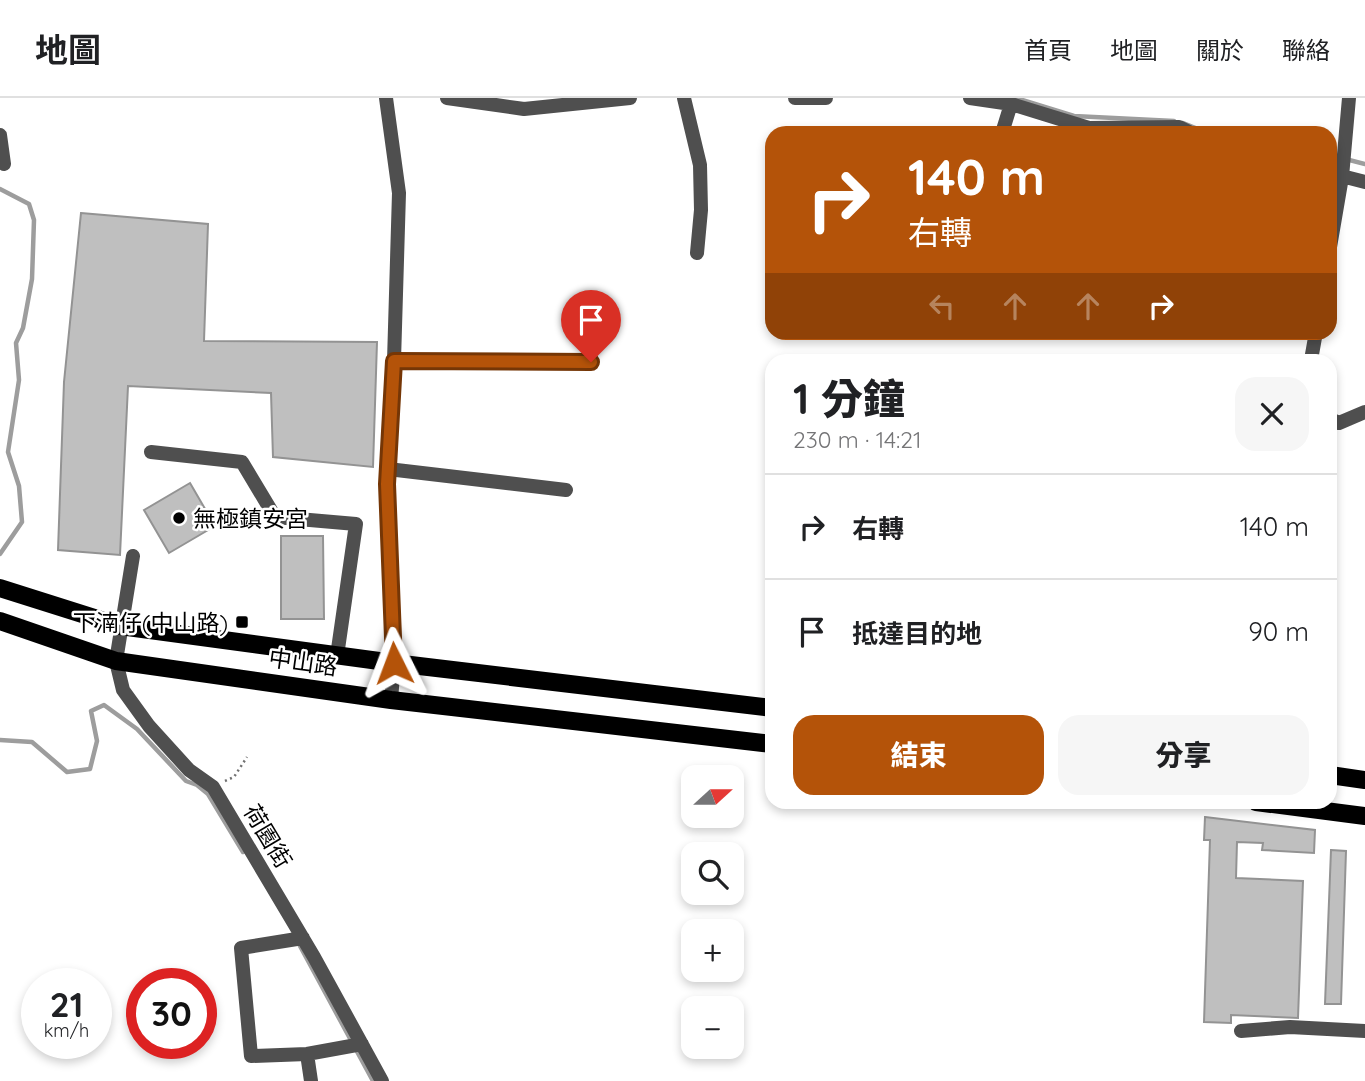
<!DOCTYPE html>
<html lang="zh-TW">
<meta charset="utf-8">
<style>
body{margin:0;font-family:Quicksand,"Noto Sans TC",sans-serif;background:#f6f6f6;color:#202124;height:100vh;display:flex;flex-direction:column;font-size:26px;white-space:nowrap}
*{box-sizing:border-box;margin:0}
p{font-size:23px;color:#757577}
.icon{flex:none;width:38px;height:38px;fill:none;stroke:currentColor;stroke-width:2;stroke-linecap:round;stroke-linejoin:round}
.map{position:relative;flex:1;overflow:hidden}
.details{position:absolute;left:765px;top:256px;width:572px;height:455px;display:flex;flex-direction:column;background:#fff;border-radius:21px;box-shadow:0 4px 10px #0003}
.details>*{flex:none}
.hud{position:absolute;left:765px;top:28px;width:572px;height:214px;border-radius:21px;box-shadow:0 4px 10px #0003;background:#b45309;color:#fff;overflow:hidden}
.needle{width:46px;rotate:69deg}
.controls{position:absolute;left:681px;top:667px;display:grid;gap:14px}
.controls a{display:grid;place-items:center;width:63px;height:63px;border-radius:14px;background:#fff;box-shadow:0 4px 10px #0003;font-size:35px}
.speed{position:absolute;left:21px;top:870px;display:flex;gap:14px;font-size:35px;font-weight:700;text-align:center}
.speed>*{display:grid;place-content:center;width:91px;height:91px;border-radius:50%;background:#fff;box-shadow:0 4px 10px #0003;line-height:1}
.speed small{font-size:18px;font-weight:400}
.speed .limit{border:10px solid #d22;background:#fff;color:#111}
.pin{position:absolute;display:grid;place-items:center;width:60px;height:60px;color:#fff;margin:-72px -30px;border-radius:50% 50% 50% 0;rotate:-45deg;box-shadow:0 0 7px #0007}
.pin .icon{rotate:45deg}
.me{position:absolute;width:77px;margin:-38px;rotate:357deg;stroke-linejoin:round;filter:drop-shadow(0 0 5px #0008)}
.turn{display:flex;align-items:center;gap:24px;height:147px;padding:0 28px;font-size:32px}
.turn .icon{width:91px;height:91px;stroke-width:2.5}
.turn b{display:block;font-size:49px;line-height:60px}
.lanes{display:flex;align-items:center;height:66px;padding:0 28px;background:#0003;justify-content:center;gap:35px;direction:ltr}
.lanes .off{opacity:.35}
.round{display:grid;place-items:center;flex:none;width:74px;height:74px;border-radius:21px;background:#f6f6f6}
.overview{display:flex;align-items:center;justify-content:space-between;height:119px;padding:0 28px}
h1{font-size:42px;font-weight:800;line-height:52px}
.button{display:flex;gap:14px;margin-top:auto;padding:14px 28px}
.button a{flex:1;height:80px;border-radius:21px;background:#b45309;color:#fff;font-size:28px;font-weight:800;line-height:80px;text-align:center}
.button a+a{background:#f6f6f6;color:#202124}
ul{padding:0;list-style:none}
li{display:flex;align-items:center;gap:21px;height:105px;padding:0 28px;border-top:2px solid #e0e0e0}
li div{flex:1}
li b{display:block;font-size:26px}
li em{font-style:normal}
header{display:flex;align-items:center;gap:42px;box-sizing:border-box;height:98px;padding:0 35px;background:#fff;border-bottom:2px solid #e0e0e0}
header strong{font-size:33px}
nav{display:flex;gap:38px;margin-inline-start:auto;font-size:24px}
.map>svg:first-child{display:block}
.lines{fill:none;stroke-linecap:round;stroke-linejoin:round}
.stream{stroke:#9d9d9d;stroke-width:4.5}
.building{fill:#bfbfbf;stroke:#939393;stroke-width:2}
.path{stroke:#717171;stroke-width:2.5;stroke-dasharray:2 3.5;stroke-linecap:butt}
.minor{stroke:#4f4f4f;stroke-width:14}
.major{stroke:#000;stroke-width:18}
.route-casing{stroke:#753606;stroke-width:18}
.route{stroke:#b45309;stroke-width:12}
.poi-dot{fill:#000;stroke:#fff;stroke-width:2.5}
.labels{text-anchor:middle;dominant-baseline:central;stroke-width:5;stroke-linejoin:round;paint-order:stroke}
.poi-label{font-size:23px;fill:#000;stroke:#fff;text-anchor:start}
.street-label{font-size:23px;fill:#000;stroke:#fff}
</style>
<header>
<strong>地圖</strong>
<nav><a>首頁</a><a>地圖</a><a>關於</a><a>聯絡</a></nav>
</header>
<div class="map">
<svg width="1365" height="983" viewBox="0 0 1365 983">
<rect width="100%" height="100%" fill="#fff"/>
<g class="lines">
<path class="stream" d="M1016 0 1074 18 1174 23
M1183 25 1208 35
M1330 57 1365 66
M0 91 29 106 34 122 32 181 23 230 16 245 19 282 8 354 19 388 22 424 0 456
M0 642 32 644 67 674 90 671 97 643 91 613 104 607 137 631 186 683 197 687 208 696 243 754
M300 848 373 983"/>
</g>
<path class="building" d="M81 115 208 126 204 243 377 244 373 369 273 359 271 295 128 288 120 457 58 452 64 284Z
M190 385 215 428 169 455 144 412Z
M281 438H323L324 521H281Z
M1205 719 1315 732 1314 755 1262 752 1263 745 1237 744 1236 780 1303 783 1298 920 1231 917V925L1204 924 1210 742H1204Z
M1331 752 1346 753 1341 906H1325Z"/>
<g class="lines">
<path class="path" d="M225 683 234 679 247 659"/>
<path class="minor" d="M386 0 399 95 394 263 387 386 394 565 391 602
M447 0 524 11 630 0
M684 0 700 67 701 112 697 155
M795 0H826
M970 0 1011 6 1089 30 1179 29 1191 35
M1002 35 1011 6
M0 37 4 66
M1330 75 1365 84
M1330 149 1342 79 1349 0
M1311 262 1316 234
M394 263 591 264
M1330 321 1339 325 1365 314
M151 354 242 364 275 419 356 426 337 558
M388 371 566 392
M133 458 116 563 123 592 149 628 189 672 213 689 314 859 382 983
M303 840 241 850 251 958 307 956 362 946
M1241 933 1290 929 1365 933
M307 956 311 983"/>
<path class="major" d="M0 490 120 528 394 565 772 610
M0 523 116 563 391 602 772 646
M1330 677 1365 682
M1256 704 1365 718"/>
</g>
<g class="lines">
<defs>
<path id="route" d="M394 565 387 386 394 263 591 264"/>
</defs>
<use href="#route" class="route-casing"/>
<use href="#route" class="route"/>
</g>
<g class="poi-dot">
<circle cx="179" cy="420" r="7"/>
<rect x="235" y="517" width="14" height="14" rx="3.5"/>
</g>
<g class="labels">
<g class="poi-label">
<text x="193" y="420">無極鎮安宮</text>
<text x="228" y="524" text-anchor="end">下湳仔(中山路)</text>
</g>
<g class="street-label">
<text transform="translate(303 564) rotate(8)">中山路</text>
<text transform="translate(268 738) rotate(59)">荷園街</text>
</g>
</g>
</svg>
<div class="controls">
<a><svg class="needle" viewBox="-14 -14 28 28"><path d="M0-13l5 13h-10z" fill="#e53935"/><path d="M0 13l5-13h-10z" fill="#757577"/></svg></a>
<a><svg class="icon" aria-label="search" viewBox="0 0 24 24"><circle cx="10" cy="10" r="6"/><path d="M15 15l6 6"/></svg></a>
<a>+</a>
<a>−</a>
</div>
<div class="speed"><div>21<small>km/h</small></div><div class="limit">30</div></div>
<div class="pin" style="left:591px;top:264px;background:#d93025"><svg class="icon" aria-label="arrive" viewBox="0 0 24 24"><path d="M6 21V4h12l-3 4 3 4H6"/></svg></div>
<svg class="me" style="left:394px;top:565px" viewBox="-20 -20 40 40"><path d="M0-17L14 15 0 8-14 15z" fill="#b45309" stroke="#fff" stroke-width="4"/></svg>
<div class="hud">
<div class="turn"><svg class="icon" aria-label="right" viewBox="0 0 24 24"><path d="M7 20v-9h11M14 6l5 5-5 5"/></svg><div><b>140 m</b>右轉</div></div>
<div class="lanes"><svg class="icon off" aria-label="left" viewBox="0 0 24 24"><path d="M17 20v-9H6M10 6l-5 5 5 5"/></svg><svg class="icon off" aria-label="ahead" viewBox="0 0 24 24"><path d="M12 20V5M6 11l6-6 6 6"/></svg><svg class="icon off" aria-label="ahead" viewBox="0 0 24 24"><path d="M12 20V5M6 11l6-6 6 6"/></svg><svg class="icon" aria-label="right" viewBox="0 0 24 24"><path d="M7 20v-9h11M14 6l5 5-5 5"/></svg></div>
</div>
<section class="details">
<div class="overview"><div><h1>1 分鐘</h1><p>230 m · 14:21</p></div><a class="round"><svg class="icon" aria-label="close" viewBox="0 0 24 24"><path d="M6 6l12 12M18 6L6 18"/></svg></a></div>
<ul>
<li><svg class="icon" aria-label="right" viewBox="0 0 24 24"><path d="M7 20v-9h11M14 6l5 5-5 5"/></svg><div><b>右轉</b></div><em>140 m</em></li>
<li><svg class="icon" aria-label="arrive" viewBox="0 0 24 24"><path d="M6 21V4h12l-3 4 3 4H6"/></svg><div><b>抵達目的地</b></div><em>90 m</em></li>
</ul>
<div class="button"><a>結束</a><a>分享</a></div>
</section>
</div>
